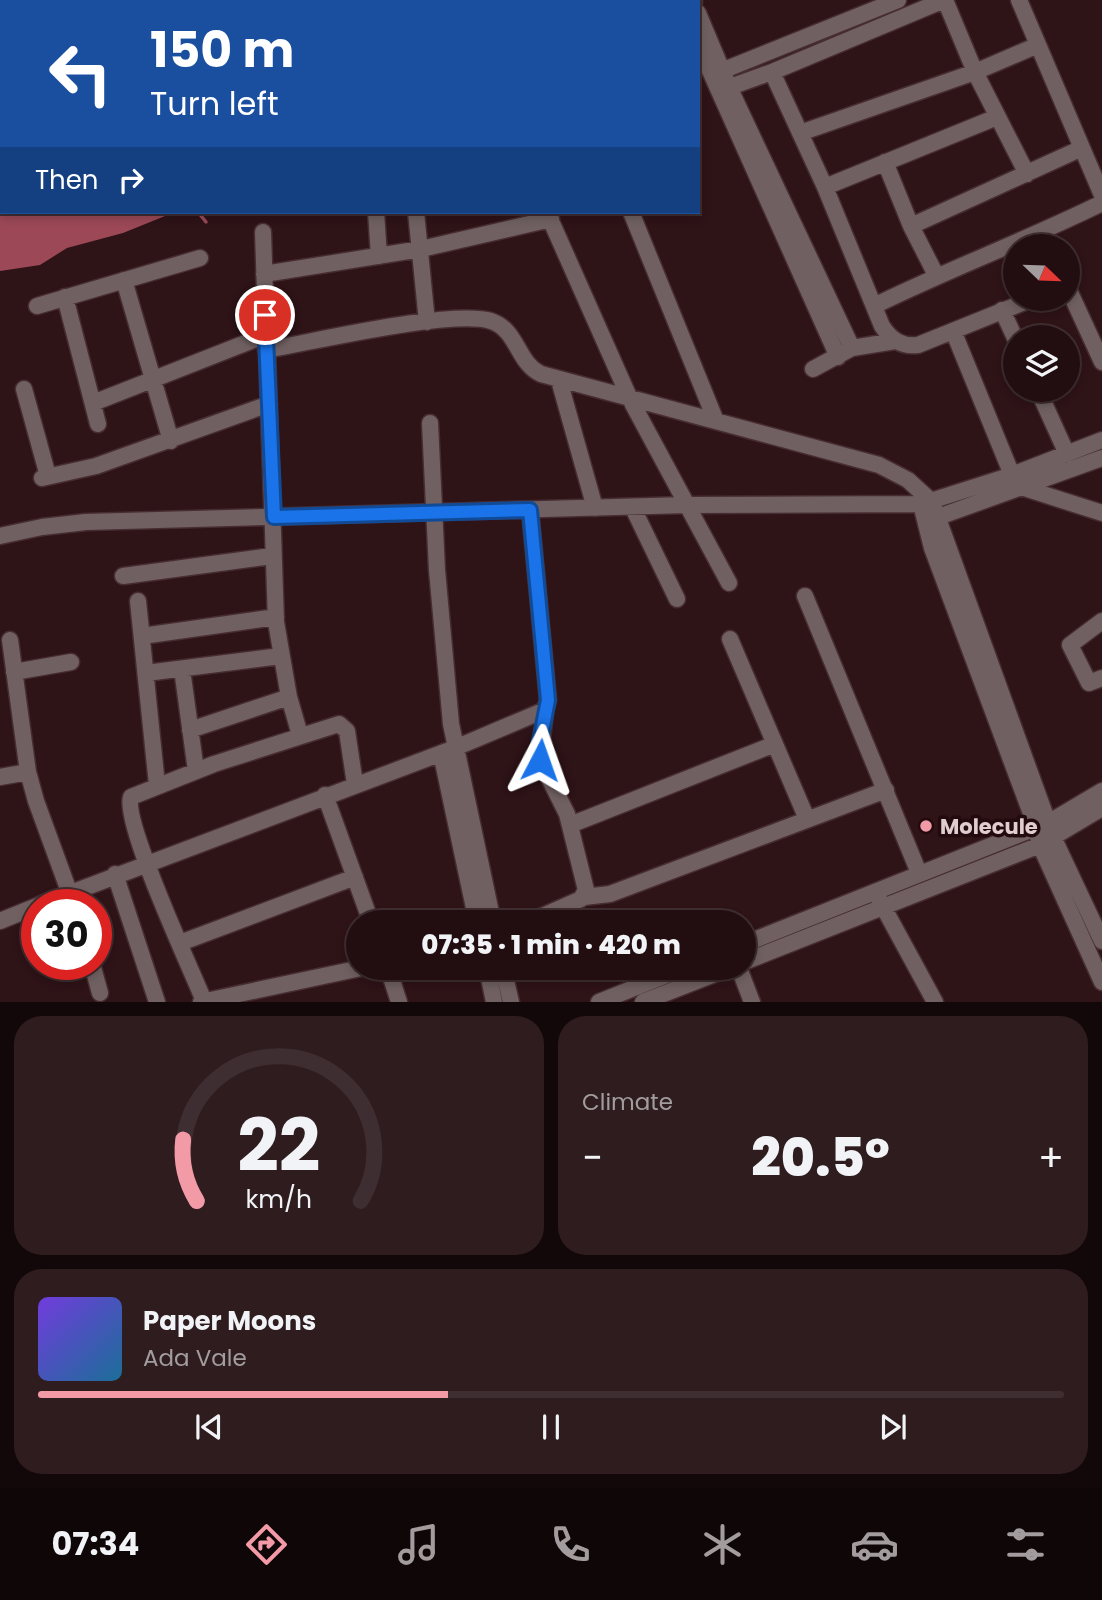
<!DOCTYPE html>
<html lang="en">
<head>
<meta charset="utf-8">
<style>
	:root { --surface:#220e11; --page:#2e1c1f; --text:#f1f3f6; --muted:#a29c9f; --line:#3f2e31; --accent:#f39aa7 }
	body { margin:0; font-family:Poppins,sans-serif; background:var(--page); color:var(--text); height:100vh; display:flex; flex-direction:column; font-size:26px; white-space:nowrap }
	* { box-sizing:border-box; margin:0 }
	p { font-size:23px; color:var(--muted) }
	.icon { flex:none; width:38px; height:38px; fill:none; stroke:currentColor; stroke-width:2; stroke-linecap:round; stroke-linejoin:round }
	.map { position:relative; height:1002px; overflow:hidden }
	.sheet { display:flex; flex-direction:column; gap:14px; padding:14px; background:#130809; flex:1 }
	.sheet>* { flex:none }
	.banner { position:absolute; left:0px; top:0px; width:700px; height:214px; box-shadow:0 4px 10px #0003,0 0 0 2px var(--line); background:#1a4fa0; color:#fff; overflow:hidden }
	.needle { width:46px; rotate:113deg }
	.tools { position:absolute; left:1003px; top:234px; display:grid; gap:14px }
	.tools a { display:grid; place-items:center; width:77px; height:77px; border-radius:50%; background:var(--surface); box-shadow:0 4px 10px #0003,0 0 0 2px var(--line); font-size:35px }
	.speed { position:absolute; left:21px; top:889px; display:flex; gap:14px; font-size:35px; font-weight:700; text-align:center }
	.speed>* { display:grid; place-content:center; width:91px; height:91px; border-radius:50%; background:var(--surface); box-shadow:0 4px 10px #0003,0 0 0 2px var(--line); line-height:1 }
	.speed .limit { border:10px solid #d22; background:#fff; color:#111 }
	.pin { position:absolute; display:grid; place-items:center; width:60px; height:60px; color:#fff; margin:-30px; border:4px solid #fff; border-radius:50%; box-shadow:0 2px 7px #0007 }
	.me { position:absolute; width:77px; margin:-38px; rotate:4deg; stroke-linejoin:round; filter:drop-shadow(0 0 5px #0008) }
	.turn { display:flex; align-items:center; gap:24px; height:147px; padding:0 35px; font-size:32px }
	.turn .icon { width:91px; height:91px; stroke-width:2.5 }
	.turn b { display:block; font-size:49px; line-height:60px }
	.then { display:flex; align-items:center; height:66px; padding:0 35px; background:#0003; gap:14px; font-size:26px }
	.big { font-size:52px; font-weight:800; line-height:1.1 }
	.sheet .card { flex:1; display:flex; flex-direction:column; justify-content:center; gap:10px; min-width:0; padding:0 24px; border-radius:28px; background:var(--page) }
	.sheet .dial { align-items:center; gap:0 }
	.dial svg { height:182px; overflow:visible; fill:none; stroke:var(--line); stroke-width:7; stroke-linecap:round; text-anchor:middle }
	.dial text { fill:var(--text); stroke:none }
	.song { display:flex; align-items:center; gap:21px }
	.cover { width:84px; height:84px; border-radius:10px; background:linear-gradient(135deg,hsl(260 70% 55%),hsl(200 70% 35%)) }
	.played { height:7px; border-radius:4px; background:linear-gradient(90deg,var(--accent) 40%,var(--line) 40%) }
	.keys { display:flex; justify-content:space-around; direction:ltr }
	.heat { display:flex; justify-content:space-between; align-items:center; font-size:38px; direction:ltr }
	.sheet .tiles { flex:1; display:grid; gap:14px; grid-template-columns:1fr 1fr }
	.card:last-child { grid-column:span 2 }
	.trip { position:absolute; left:346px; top:910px; width:410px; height:70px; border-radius:35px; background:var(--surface); box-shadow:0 4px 10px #0003,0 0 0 2px var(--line); font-weight:800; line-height:70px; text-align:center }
	.menu { display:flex; height:112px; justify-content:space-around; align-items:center; background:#0e0607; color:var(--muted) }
	.menu .icon { width:49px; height:49px }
	.menu .active { color:var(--accent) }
	.menu b { font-size:32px; color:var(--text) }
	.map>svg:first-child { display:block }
	.green { fill:#623038 }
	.water { fill:#9c4857 }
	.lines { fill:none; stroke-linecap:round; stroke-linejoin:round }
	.stream { stroke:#9c4857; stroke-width:3.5 }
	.minor-casing { stroke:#472d31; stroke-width:19 }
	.minor { stroke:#706062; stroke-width:16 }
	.route-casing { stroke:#114b97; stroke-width:18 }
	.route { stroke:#1a73e8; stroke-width:12 }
	.poi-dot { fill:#f39aa7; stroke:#230a0e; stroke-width:2.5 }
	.labels { text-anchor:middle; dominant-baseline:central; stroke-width:7; stroke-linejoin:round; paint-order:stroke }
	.poi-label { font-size:21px; font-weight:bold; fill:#e0cdcf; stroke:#230a0e; text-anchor:start }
</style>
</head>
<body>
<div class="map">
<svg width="1102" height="1002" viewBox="0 0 1102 1002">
	<rect width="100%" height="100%" fill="#2e1317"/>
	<path class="green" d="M0 0H204L2 2V58Z"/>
	<path class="water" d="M0 191 2 212H175L123 233 67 248 40 265 0 271Z"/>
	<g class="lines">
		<path class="stream" d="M198 212 206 222"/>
		<g class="minor-casing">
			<path id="minor" d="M369 0V2
				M380 0 381 2
				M546 0 547 2
				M680 0 681 2
				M693 0 694 2
				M945 0 975 72 1027 174
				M1019 0 1102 195
				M238 2 244 0
				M454 2 458 0
				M698 13 730 89 852 348
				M698 44 838 357
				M0 70 2 71
				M772 72 825 187 882 326C891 340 902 347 918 345L1032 299
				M714 74 898 0
				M719 91 772 72 944 0
				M800 133 975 72 1038 45
				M885 162 911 226 936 275
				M825 187 997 117
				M376 212 379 256
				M416 212 427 322
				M547 212 630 399 729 583
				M631 212 716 421
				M911 226 1082 148
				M263 232 276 622 289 697 300 735
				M264 274 421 249 551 219
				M124 280 171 441
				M1068 288 1102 362
				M65 297 98 424
				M37 306 200 258
				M874 306C949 269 1027 240 1102 203
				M1002 310 1015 338
				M954 333 1012 475 1021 487 1102 513
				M266 350C313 342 451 309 491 321 518 330 517 363 541 374L879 465 908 480 932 502 1054 839 1102 941
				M813 369 852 348 895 341
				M559 380 595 508
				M24 389 48 476
				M1038 390 1067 454
				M93 403 266 335
				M430 423 437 570 451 724 493 922
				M42 478 96 466 269 404
				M921 504 932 548 1035 824 1040 845 1102 982
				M633 508 677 599
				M930 520 1102 458
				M0 536 42 527 86 522 686 505 921 504 1012 475 1102 440
				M123 576 272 556
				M805 596 919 873
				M138 601 157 785
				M1102 621 1070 645 1089 683 1102 678
				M142 636 276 617
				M730 639 807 819
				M10 640 28 772 36 801 74 905
				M182 669 196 771
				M14 672 71 662
				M146 673 281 656
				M190 730 289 697
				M441 753 477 922
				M0 777 28 772
				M325 795 371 922
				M570 825 775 744
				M115 874 157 1002
				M584 897 610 894 886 790
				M879 899 935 1002
				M39 905 455 748 545 710 548 700 530 510
				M0 921 37 906
				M529 922 581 899 586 890 567 814 540 760 545 710
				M180 943 355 877
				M744 944 1048 823 1102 791
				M744 962 1040 845 1102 808
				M92 964 100 993
				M388 968 399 1002
				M487 968 494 1002
				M503 968 511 1002
				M739 968 752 1002
				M204 1001C191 969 122 821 131 797L214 764 339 724 347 731 355 784
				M201 1002 361 968
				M599 1002 684 968
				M643 1002 730 968"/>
		</g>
		<use href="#minor" class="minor"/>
	</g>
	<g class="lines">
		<g class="route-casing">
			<path id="route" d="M265 315 274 517 530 510 548 700 540 741V760"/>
		</g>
		<use href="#route" class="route"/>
	</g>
	<circle class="poi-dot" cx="926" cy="826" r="7"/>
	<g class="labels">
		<g class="poi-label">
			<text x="940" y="826">Molecule</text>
		</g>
	</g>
</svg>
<div class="tools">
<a><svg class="needle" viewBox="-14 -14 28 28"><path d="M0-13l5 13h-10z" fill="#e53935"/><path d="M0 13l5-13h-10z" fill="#a29c9f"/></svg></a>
<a><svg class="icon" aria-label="layers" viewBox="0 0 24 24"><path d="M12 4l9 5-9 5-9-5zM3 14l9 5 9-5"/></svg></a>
</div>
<div class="speed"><div class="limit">30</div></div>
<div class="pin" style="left:265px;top:315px;background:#d93025"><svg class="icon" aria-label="arrive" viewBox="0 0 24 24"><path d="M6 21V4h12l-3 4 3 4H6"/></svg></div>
<svg class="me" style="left:540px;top:760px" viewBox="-20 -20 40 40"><path d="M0-17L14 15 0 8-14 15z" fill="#1a73e8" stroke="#fff" stroke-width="4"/></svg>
<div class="trip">07:35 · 1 min · 420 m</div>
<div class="banner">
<div class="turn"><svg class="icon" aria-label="left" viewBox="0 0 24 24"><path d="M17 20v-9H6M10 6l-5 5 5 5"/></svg><div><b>150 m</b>Turn left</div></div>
<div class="then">Then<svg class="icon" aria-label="right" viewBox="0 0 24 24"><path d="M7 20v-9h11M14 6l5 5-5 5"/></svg></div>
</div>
</div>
<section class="sheet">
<div class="tiles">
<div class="card dial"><svg viewBox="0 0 100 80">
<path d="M14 69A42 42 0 1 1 86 69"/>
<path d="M14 69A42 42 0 0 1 8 42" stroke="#f39aa7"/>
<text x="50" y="56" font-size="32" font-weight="700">22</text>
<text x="50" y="72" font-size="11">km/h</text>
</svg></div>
<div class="card"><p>Climate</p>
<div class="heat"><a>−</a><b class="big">20.5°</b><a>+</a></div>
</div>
<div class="card">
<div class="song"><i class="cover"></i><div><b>Paper Moons</b><p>Ada Vale</p></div></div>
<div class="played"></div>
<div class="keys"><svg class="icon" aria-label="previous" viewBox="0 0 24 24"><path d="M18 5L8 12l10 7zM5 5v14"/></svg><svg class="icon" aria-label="pause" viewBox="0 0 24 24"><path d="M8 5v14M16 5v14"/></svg><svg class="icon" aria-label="next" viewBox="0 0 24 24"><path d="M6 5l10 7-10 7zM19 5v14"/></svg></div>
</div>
</div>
</section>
<nav class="menu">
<b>07:34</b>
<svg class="icon active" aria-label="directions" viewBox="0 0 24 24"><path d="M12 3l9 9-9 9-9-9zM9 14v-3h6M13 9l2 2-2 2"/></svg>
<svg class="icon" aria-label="music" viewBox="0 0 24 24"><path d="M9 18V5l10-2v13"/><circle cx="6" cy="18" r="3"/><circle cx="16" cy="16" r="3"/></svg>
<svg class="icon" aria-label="phone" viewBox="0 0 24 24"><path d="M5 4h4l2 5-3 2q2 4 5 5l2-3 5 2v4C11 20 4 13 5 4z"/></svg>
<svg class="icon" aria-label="climate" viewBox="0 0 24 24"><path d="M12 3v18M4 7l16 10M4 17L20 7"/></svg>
<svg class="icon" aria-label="car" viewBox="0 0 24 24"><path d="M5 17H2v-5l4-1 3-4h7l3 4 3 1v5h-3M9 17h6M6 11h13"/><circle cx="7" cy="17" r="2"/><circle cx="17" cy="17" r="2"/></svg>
<svg class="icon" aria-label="filters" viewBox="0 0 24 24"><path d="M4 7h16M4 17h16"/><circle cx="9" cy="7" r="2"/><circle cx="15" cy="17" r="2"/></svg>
</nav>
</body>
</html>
